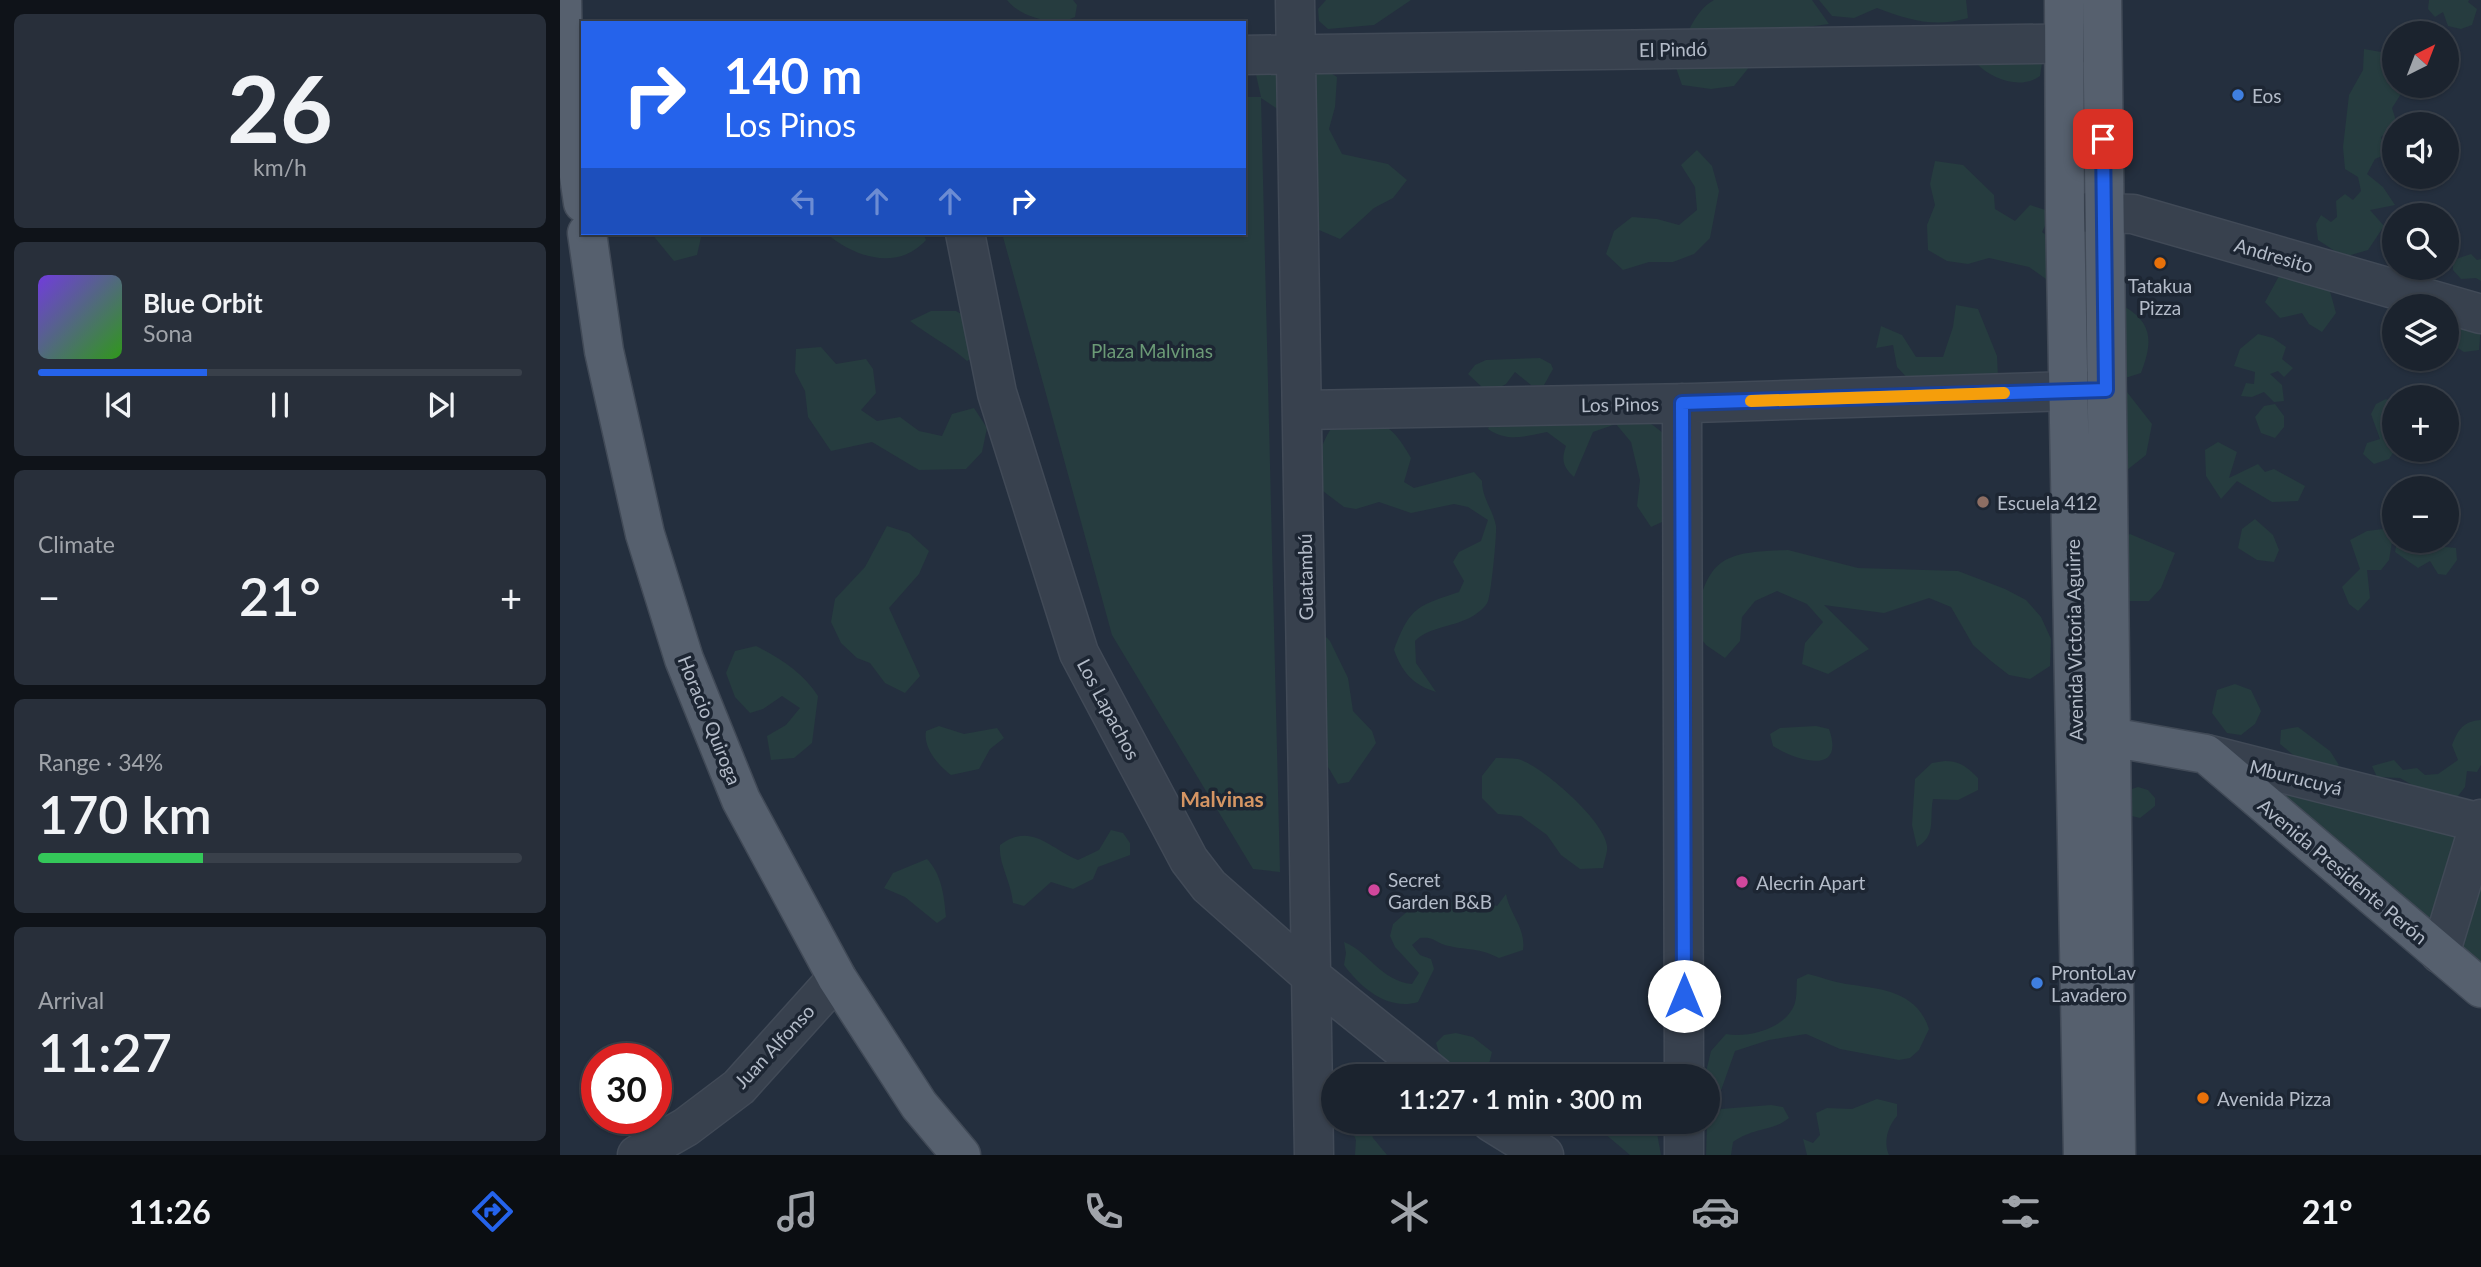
<!DOCTYPE html>
<html lang="en">
<head>
<meta charset="utf-8">
<style>
	:root { --surface:#1b232e; --page:#282f3a; --text:#f1f3f6; --muted:#a0a4aa; --line:#39404a; --accent:#2563eb }
	body { margin:0; font-family:Lato,sans-serif; background:var(--page); color:var(--text); height:100vh; display:flex; flex-direction:column; font-size:26px; white-space:nowrap }
	* { box-sizing:border-box; margin:0 }
	p { font-size:23px; color:var(--muted) }
	.icon { flex:none; width:38px; height:38px; fill:none; stroke:currentColor; stroke-width:2; stroke-linecap:round; stroke-linejoin:round }
	.map { position:relative; flex:1; overflow:hidden }
	.side { display:flex; flex-direction:column; gap:14px; padding:14px; background:#0f1319; width:560px }
	.side>* { flex:none }
	.top-card { position:absolute; left:21px; top:21px; width:665px; height:214px; border-radius:0px; box-shadow:0 2px 5px #0004,0 0 0 2px var(--line); background:#2563eb; color:#fff; overflow:hidden }
	.needle { width:46px; rotate:42deg }
	.fabs { position:absolute; left:1822px; top:21px; display:grid; gap:14px }
	.fabs a { display:grid; place-items:center; width:77px; height:77px; border-radius:50%; background:var(--surface); box-shadow:0 2px 5px #0004,0 0 0 2px var(--line); font-size:35px }
	.speed { position:absolute; left:21px; top:1043px; display:flex; gap:14px; font-size:35px; font-weight:700; text-align:center }
	.speed>* { display:grid; place-content:center; width:91px; height:91px; border-radius:50%; background:var(--surface); box-shadow:0 2px 5px #0004,0 0 0 2px var(--line); line-height:1 }
	.speed .limit { border:10px solid #d22; background:#fff; color:#111 }
	.pin { position:absolute; display:grid; place-items:center; width:60px; height:60px; color:#fff; margin:-30px; border-radius:14px; box-shadow:0 4px 10px #0006 }
	.me { position:absolute; width:77px; margin:-38px; rotate:0deg; stroke-linejoin:round; filter:drop-shadow(0 0 5px #0008) }
	.turn { display:flex; align-items:center; gap:24px; height:147px; padding:0 28px; font-size:32px }
	.turn .icon { width:91px; height:91px; stroke-width:2.5 }
	.turn b { display:block; font-size:49px; line-height:60px }
	.lanes { display:flex; align-items:center; height:66px; padding:0 28px; background:#0003; justify-content:center; gap:35px; direction:ltr }
	.lanes .off { opacity:.35 }
	.big { font-size:52px; font-weight:600; line-height:1.1 }
	.side .card { flex:1; display:flex; flex-direction:column; justify-content:center; gap:10px; min-width:0; padding:0 24px; border-radius:10px; background:var(--page) }
	.side .dial { align-items:center; gap:0 }
	.dial b { font-size:91px; line-height:1 }
	.song { display:flex; align-items:center; gap:21px }
	.cover { width:84px; height:84px; border-radius:10px; background:linear-gradient(135deg,hsl(260 70% 55%),hsl(110 70% 35%)) }
	.played { height:7px; border-radius:4px; background:linear-gradient(90deg,var(--accent) 35%,var(--line) 35%) }
	.keys { display:flex; justify-content:space-around; direction:ltr }
	.heat { display:flex; justify-content:space-between; align-items:center; font-size:38px; direction:ltr }
	.charge { height:10px; border-radius:5px; background:linear-gradient(90deg,#34c759 34%,var(--line) 0) }
	.trip { position:absolute; left:761px; top:1064px; width:399px; height:70px; border-radius:35px; background:var(--surface); box-shadow:0 2px 5px #0004,0 0 0 2px var(--line); font-weight:600; line-height:70px; text-align:center }
	.tabs { display:flex; height:112px; justify-content:space-around; align-items:center; background:#0b0e12; color:var(--muted) }
	.tabs .icon { width:49px; height:49px }
	.tabs .on { color:var(--accent) }
	.tabs b { font-size:32px; color:var(--text) }
	main { display:flex; flex:1; min-height:0 }
	.map>svg:first-child { display:block }
	.green { fill:#263c3f }
	.lines { fill:none; stroke-linecap:round; stroke-linejoin:round }
	.minor-casing { stroke:#414a57; stroke-width:41 }
	.major-casing { stroke:#414a57; stroke-width:41 }
	.minor { stroke:#38414e; stroke-width:38 }
	.major { stroke:#56606e; stroke-width:38 }
	.route-casing { stroke:#184099; stroke-width:18 }
	.route { stroke:#2563eb; stroke-width:12 }
	.slow { stroke:#f59e0b; stroke-width:12 }
	.shop-dot { fill:#3f7fe0; stroke:#1d2633; stroke-width:2.5 }
	.food-dot { fill:#e8710a; stroke:#1d2633; stroke-width:2.5 }
	.education-dot { fill:#8d6e63; stroke:#1d2633; stroke-width:2.5 }
	.hotel-dot { fill:#d1479c; stroke:#1d2633; stroke-width:2.5 }
	.labels { text-anchor:middle; dominant-baseline:central; stroke-width:7; stroke-linejoin:round; paint-order:stroke }
	.street-label { font-size:19px; fill:#b4bcc9; stroke:#1d2633 }
	.poi-label { font-size:19px; fill:#b4bcc9; stroke:#1d2633; text-anchor:start }
	.park-label { font-size:19px; fill:#6b9a76; stroke:#1d2633 }
	.neighbourhood-label { font-size:21px; font-weight:bold; fill:#d59563; stroke:#1d2633 }
</style>
</head>
<body>
<main>
<section class="side">
<div class="card dial"><b>26</b><p>km/h</p></div>
<div class="card">
<div class="song"><i class="cover"></i><div><b>Blue Orbit</b><p>Sona</p></div></div>
<div class="played"></div>
<div class="keys"><svg class="icon" aria-label="previous" viewBox="0 0 24 24"><path d="M18 5L8 12l10 7zM5 5v14"/></svg><svg class="icon" aria-label="pause" viewBox="0 0 24 24"><path d="M8 5v14M16 5v14"/></svg><svg class="icon" aria-label="next" viewBox="0 0 24 24"><path d="M6 5l10 7-10 7zM19 5v14"/></svg></div>
</div>
<div class="card"><p>Climate</p>
<div class="heat"><a>−</a><b class="big">21°</b><a>+</a></div>
</div>
<div class="card"><p>Range · 34%</p><b class="big">170 km</b><div class="charge"></div></div>
<div class="card"><p>Arrival</p><b class="big">11:27</b></div>
</section>
<div class="map">
<svg width="1921" height="1155" viewBox="0 0 1921 1155">
	<rect width="100%" height="100%" fill="#242f3e"/>
	<path class="green" d="M447 0H513L517 5 515 17C495 26 461 18 447 0Z
		M766 0H851L814 25 768 29 759 21 758 9Z
		M1154 0H1252L1269 24 1218 31 1174 86 1151 89 1122 85 1115 65C1124 43 1132 12 1154 0Z
		M1259 0H1406L1408 18C1374 28 1349 20 1317 8L1294 18 1272 16Z
		M1869 0H1909L1908 2 1917 9 1912 25 1901 29 1888 26 1883 12 1875 17 1868 9Z
		M1804 49 1821 52 1834 62V86H1846L1832 108 1837 124 1821 137 1827 154 1815 159 1807 174 1823 187 1835 205 1810 210 1824 226 1808 250 1784 257 1758 240 1756 224 1761 215 1771 222 1777 217 1776 201 1785 194 1793 200 1801 191 1798 177 1785 169 1783 147 1789 95 1803 70Z
		M1482 63 1480 76C1460 90 1432 79 1417 64Z
		M757 65 777 77 775 107 769 129 782 154 828 164 847 180 833 198 814 208 780 239 759 230 737 190 722 112 701 98 720 872 693 869 552 635 442 233H684V97H701L695 70Z
		M1137 150 1152 166 1159 191 1150 238 1134 254 1113 262H1089L1063 270 1046 254 1054 231 1072 217 1097 219 1119 225 1137 210 1135 187 1121 165Z
		M1375 161 1403 165 1434 195 1435 209 1455 221 1470 205 1492 212 1482 232 1502 247 1509 285 1486 279 1469 267 1429 258 1408 264 1387 261 1368 250 1367 225 1375 205 1370 184Z
		M91 233H142L137 255 114 261Z
		M363 233 366 240C338 271 296 258 267 234Z
		M1911 254 1917 260 1921 259V281L1916 278 1901 279 1893 270V260Z
		M1731 265 1766 277 1776 313 1762 332 1749 324 1742 313 1720 318 1705 302 1719 276Z
		M1396 305 1418 309 1437 356 1438 378 1353 384 1337 367 1333 345 1316 348 1321 326 1342 335 1356 357H1383L1393 327Z
		M1565 307C1594 324 1592 344 1581 373L1562 379 1548 315Z
		M371 311H396L423 326 426 350 407 361C389 345 369 336 350 321Z
		M1903 322 1921 325 1919 350 1904 352 1895 346 1896 333Z
		M1698 334 1713 338 1726 347 1722 359 1733 368 1724 377 1718 371 1710 374 1722 385 1724 401 1714 402 1704 392 1692 397 1681 396 1686 383 1694 384 1695 372 1674 366 1680 349Z
		M261 347 276 364 306 359 313 369 316 393 301 410 317 421 340 417 359 431 382 436 392 414 414 408 427 428 422 452 406 469 359 470 312 442 271 451 248 417 245 391 235 372 236 349Z
		M980 358 991 364 993 369 984 385H971L955 372 946 384 935 390 922 387 908 374 915 365 926 360Z
		M1567 392 1592 424 1586 455 1567 470 1545 415Z
		M1826 399 1834 402V430L1824 438 1835 450 1829 459 1814 464 1803 454 1807 443 1820 439 1811 414 1816 404Z
		M1715 404 1724 416V427L1715 438 1701 433 1695 417 1704 406Z
		M933 416 1085 419 1112 440 1108 511 1102 522 1091 527 1077 506 1080 480 1071 442 1056 424 1033 432 1014 477C1003 467 1001 460 1006 446L987 432C965 436 949 443 928 429Z
		M777 421C819 422 828 417 851 458L844 482 854 488 914 472 922 481C922 498 933 510 936 526 937 533 931 595 928 601 926 607 919 612 913 616 895 627 870 626 855 641L856 663 876 692C853 685 842 672 834 650 850 607 857 606 899 592L904 581 893 562 899 552 921 541 928 520 908 507 894 504 851 513 819 502 796 509 784 507 755 485C758 461 760 440 777 421Z
		M1658 442 1677 452 1669 478 1698 464 1705 472 1714 469 1745 486 1738 501 1712 502 1677 481 1661 499 1646 476 1645 450Z
		M1695 519 1713 535 1719 550 1714 562 1697 560 1678 548 1682 529Z
		M1887 519 1889 521 1887 541 1874 546 1896 548 1897 560 1886 575 1878 574 1870 561 1858 568 1835 552 1837 541H1886Z
		M327 526 349 533 369 551 359 574 329 608 360 676 345 693 325 683 310 663 297 658 281 643 271 622 275 599 305 567Z
		M1823 529 1832 542 1829 560 1821 570H1807L1810 598 1798 611 1789 604 1782 587 1800 569 1790 540 1807 531Z
		M1570 534 1615 553 1601 588 1589 601H1568L1544 548Z
		M1228 550 1298 568 1398 571 1445 589 1466 600 1481 617 1491 639 1490 666 1470 679 1449 675 1431 661 1413 645 1391 607 1369 598 1324 613 1264 605 1309 649 1268 674 1242 664 1245 643 1263 622 1247 604 1217 591 1195 601 1182 617 1180 641 1165 658 1146 645 1133 628C1148 559 1158 552 1228 550Z
		M762 633 770 641 788 678 793 711 812 731 816 743 789 782 778 784 767 765Z
		M196 646C220 658 243 673 258 696L252 743 234 758 211 760 207 736 226 725 240 708 222 696 203 709 190 713 175 697 166 673 175 651Z
		M1675 684 1691 690 1701 711 1695 724 1681 735 1667 733 1652 713 1657 690Z
		M1921 720V765L1917 772 1907 771 1905 787 1898 796 1877 799 1840 778 1817 777 1812 766 1834 760 1843 770 1857 768 1865 775 1878 774 1898 760 1892 745C1898 730 1903 721 1921 720Z
		M379 726 404 734 437 728 444 738 430 749 419 769 391 775C378 765 363 748 366 731Z
		M1256 726 1269 729C1286 777 1235 760 1213 746L1210 734 1220 728Z
		M1738 727 1770 751 1779 765 1765 774 1742 762 1720 744 1721 730Z
		M1646 754 1921 823V988Z
		M936 758C943 758 951 758 958 759 981 765 1045 821 1047 846 1048 852 1044 861 1043 868L1020 869 1001 855 987 835 961 816 938 814 922 798V776Z
		M1385 761C1400 761 1407 767 1418 778V790L1398 800 1373 799C1369 818 1377 836 1357 847L1352 825 1355 779 1372 763Z
		M1578 787 1588 790 1595 798V806L1580 818 1551 811V796Z
		M551 830 563 833 570 843V855L538 867 533 879 513 889 491 882 464 906 453 903C451 881 438 863 440 845 471 822 488 847 518 860L539 850Z
		M367 859C382 875 384 896 386 917L377 923 345 897 324 888 333 873Z
		M946 894C950 915 966 928 963 950L939 958C916 946 902 951 882 944 873 940 872 937 860 938L852 945 860 955 871 959 874 969 858 1002C828 1011 801 988 784 965L786 953 784 942C809 952 821 981 852 984L859 973 835 947 830 936 833 924 858 902 870 903 875 908 907 896 937 906Z
		M1248 974C1261 977 1273 982 1286 984 1320 989 1356 990 1369 1029L1359 1050 1350 1058 1339 1060 1280 1049 1246 1034 1209 1040 1175 1051 1159 1096 1148 1090V1076H1145L1151 1051 1166 1034C1186 1038 1219 1030 1231 1011 1238 1002 1236 990 1237 979Z
		M896 1033 913 1037 932 1052 929 1064 919 1071 883 1065 876 1043 884 1035Z
		M1317 1099 1337 1104V1116C1328 1126 1323 1142 1329 1155H1247L1243 1139 1253 1143 1260 1135 1256 1113 1267 1108 1292 1109Z
		M1211 1105 1223 1107 1229 1118C1212 1132 1194 1127 1173 1142L1171 1155H1146L1147 1126 1161 1109Z
		M788 1122H809L813 1138 827 1155H795L796 1140Z
		M1031 1122H1095L1101 1155H1070Z"/>
	<g class="lines">
		<g class="minor-casing">
			<path id="minor" d="M735 0 754 1155
				M684 55 1536 43
				M1510 212 1573 214 1921 314
				M405 233 437 393 519 653 629 860 649 886 752 977 875 1076
				M1122 403 1124 1076
				M742 410 1133 403 1542 390
				M1646 754 1921 823
				M1880 954 1921 819
				M931 1122 984 1155
				M1124 1122V1155
				M77 1155 126 1127 179 1087 277 978"/>
		</g>
		<g class="major-casing">
			<path id="major" d="M2 0 3 67 23 203
				M1504 0 1505 212 1523 1155
				M1542 0 1556 1155
				M27 233 44 351 85 534 124 659 181 800 277 978 359 1105 401 1155
				M1550 737 1646 754 1921 988"/>
		</g>
		<use href="#minor" class="minor"/>
		<use href="#major" class="major"/>
	</g>
	<g class="lines">
		<g class="route-casing">
			<path id="route" d="M1124 996 1122 403 1546 390 1543 139"/>
		</g>
		<use href="#route" class="route"/>
		<path class="slow" d="M1191 401 1444 393"/>
	</g>
	<g class="shop-dot">
		<circle cx="1678" cy="95" r="7"/>
		<circle cx="1477" cy="983" r="7"/>
	</g>
	<g class="food-dot">
		<circle cx="1600" cy="263" r="7"/>
		<circle cx="1643" cy="1098" r="7"/>
	</g>
	<circle class="education-dot" cx="1423" cy="502" r="7"/>
	<g class="hotel-dot">
		<circle cx="1182" cy="882" r="7"/>
		<circle cx="814" cy="890" r="7"/>
	</g>
	<g class="labels">
		<g class="street-label">
			<text transform="translate(1113 49) rotate(-1)">El Pindó</text>
			<text transform="translate(1714 255) rotate(16)">Andresito</text>
			<text transform="translate(1060 404) rotate(-1)">Los Pinos</text>
			<text transform="translate(745 577) rotate(-91)">Guatambú</text>
			<text transform="translate(1514 640) rotate(-91)">Avenida Victoria Aguirre</text>
			<text transform="translate(549 709) rotate(62)">Los Lapachos</text>
			<text transform="translate(150 720) rotate(68)">Horacio Quiroga</text>
			<text transform="translate(1736 777) rotate(14)">Mburucuyá</text>
			<text transform="translate(1783 871) rotate(40)">Avenida Presidente Perón</text>
			<text transform="translate(214 1046) rotate(-47)">Juan Alfonso</text>
		</g>
		<g class="poi-label">
			<text x="1692" y="95">Eos</text>
			<text x="1600" y="285" text-anchor="middle">Tatakua<tspan x="1600" dy="22">Pizza</tspan></text>
			<text x="1437" y="502">Escuela 412</text>
			<text x="828" y="879">Secret<tspan x="828" dy="22">Garden B&amp;B</tspan></text>
			<text x="1196" y="882">Alecrin Apart</text>
			<text x="1491" y="972">ProntoLav<tspan x="1491" dy="22">Lavadero</tspan></text>
			<text x="1657" y="1098">Avenida Pizza</text>
		</g>
		<g class="park-label">
			<text x="592" y="350">Plaza Malvinas</text>
		</g>
		<g class="neighbourhood-label">
			<text x="662" y="798">Malvinas</text>
		</g>
	</g>
</svg>
<div class="fabs">
<a><svg class="needle" viewBox="-14 -14 28 28"><path d="M0-13l5 13h-10z" fill="#e53935"/><path d="M0 13l5-13h-10z" fill="#a0a4aa"/></svg></a>
<a><svg class="icon" aria-label="sound" viewBox="0 0 24 24"><path d="M4 9h4l5-4v14l-5-4H4zM17 9q2 3 0 6"/></svg></a>
<a><svg class="icon" aria-label="search" viewBox="0 0 24 24"><circle cx="10" cy="10" r="6"/><path d="M15 15l6 6"/></svg></a>
<a><svg class="icon" aria-label="layers" viewBox="0 0 24 24"><path d="M12 4l9 5-9 5-9-5zM3 14l9 5 9-5"/></svg></a>
<a>+</a>
<a>−</a>
</div>
<div class="speed"><div class="limit">30</div></div>
<div class="pin" style="left:1543px;top:139px;background:#d93025"><svg class="icon" aria-label="arrive" viewBox="0 0 24 24"><path d="M6 21V4h12l-3 4 3 4H6"/></svg></div>
<svg class="me" style="left:1124px;top:996px" viewBox="-20 -20 40 40"><circle r="19" fill="#fff"/><path d="M0-13L10 11 0 6-10 11z" fill="#2563eb"/></svg>
<div class="trip">11:27 · 1 min · 300 m</div>
<div class="top-card">
<div class="turn"><svg class="icon" aria-label="right" viewBox="0 0 24 24"><path d="M7 20v-9h11M14 6l5 5-5 5"/></svg><div><b>140 m</b>Los Pinos</div></div>
<div class="lanes"><svg class="icon off" aria-label="left" viewBox="0 0 24 24"><path d="M17 20v-9H6M10 6l-5 5 5 5"/></svg><svg class="icon off" aria-label="ahead" viewBox="0 0 24 24"><path d="M12 20V5M6 11l6-6 6 6"/></svg><svg class="icon off" aria-label="ahead" viewBox="0 0 24 24"><path d="M12 20V5M6 11l6-6 6 6"/></svg><svg class="icon" aria-label="right" viewBox="0 0 24 24"><path d="M7 20v-9h11M14 6l5 5-5 5"/></svg></div>
</div>
</div>
</main>
<nav class="tabs">
<b>11:26</b>
<svg class="icon on" aria-label="directions" viewBox="0 0 24 24"><path d="M12 3l9 9-9 9-9-9zM9 14v-3h6M13 9l2 2-2 2"/></svg>
<svg class="icon" aria-label="music" viewBox="0 0 24 24"><path d="M9 18V5l10-2v13"/><circle cx="6" cy="18" r="3"/><circle cx="16" cy="16" r="3"/></svg>
<svg class="icon" aria-label="phone" viewBox="0 0 24 24"><path d="M5 4h4l2 5-3 2q2 4 5 5l2-3 5 2v4C11 20 4 13 5 4z"/></svg>
<svg class="icon" aria-label="climate" viewBox="0 0 24 24"><path d="M12 3v18M4 7l16 10M4 17L20 7"/></svg>
<svg class="icon" aria-label="car" viewBox="0 0 24 24"><path d="M5 17H2v-5l4-1 3-4h7l3 4 3 1v5h-3M9 17h6M6 11h13"/><circle cx="7" cy="17" r="2"/><circle cx="17" cy="17" r="2"/></svg>
<svg class="icon" aria-label="filters" viewBox="0 0 24 24"><path d="M4 7h16M4 17h16"/><circle cx="9" cy="7" r="2"/><circle cx="15" cy="17" r="2"/></svg>
<b>21°</b>
</nav>
</body>
</html>
